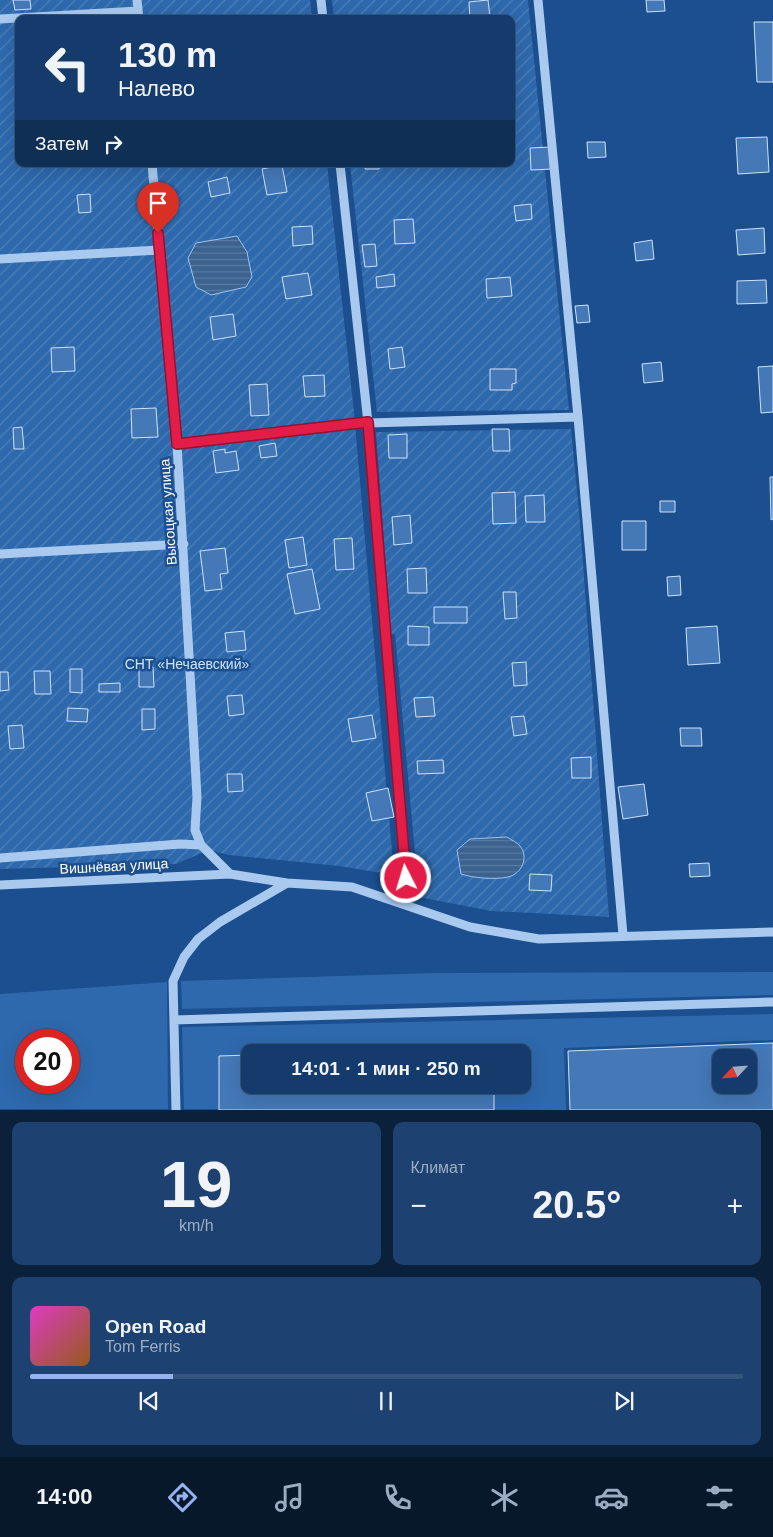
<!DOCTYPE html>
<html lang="ru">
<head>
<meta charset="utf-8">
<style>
	:root { --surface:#143b6b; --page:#1d4271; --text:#f1f3f6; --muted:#9dadc1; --line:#33557e; --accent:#95b2f1 }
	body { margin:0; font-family:Helvetica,sans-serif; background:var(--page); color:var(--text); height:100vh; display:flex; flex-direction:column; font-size:19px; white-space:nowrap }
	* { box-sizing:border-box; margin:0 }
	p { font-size:16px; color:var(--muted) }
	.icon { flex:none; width:28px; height:28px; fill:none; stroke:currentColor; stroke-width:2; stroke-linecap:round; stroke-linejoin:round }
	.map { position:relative; height:1110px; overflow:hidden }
	.sheet { display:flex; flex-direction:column; gap:12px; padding:12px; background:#0b203b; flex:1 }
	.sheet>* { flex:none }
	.hud { position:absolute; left:15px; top:15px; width:500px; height:152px; border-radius:10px; box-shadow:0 5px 20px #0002,0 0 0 1px var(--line); background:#143b6b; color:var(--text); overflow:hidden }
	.needle { width:32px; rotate:244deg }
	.buttons { position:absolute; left:712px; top:1049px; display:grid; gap:10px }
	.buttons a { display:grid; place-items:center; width:45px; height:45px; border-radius:10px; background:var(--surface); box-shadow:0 5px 20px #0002,0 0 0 1px var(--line); font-size:25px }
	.speed { position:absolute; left:15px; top:1029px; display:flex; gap:10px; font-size:25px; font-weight:700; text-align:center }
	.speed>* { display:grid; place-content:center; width:65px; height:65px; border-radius:50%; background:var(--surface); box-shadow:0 5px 20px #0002,0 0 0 1px var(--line); line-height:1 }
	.speed .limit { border:8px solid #d22; background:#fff; color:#111 }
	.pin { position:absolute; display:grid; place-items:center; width:42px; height:42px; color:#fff; margin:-51px -21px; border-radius:50% 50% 50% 0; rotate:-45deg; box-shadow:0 0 5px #0007 }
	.pin .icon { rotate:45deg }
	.me { position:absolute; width:55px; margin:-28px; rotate:355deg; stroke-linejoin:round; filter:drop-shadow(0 0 4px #0008) }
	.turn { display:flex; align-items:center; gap:18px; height:105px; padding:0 20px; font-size:22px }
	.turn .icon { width:65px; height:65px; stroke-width:2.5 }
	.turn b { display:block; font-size:35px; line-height:42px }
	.then { display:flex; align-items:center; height:48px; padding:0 20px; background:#0003; gap:10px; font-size:19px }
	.big { font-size:38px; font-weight:700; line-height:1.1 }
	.sheet .tile { flex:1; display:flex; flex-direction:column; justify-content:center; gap:8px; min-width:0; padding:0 18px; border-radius:10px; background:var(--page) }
	.sheet .dial { align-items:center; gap:0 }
	.dial b { font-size:65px; line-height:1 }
	.song { display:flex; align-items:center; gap:15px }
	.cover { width:60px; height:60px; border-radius:8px; background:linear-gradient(135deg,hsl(310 70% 55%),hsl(30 70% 35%)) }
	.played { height:5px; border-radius:2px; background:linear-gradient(90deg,var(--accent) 20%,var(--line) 20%) }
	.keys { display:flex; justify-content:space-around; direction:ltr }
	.heat { display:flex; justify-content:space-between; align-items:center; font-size:28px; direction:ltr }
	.sheet .tiles { flex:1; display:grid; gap:12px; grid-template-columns:1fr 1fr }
	.tile:last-child { grid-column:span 2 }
	.trip { position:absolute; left:241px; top:1044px; width:290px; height:50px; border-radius:10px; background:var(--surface); box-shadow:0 5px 20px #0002,0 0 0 1px var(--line); font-weight:700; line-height:50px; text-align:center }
	.menu { display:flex; height:80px; justify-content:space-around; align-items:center; background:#08182b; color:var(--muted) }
	.menu .icon { width:35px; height:35px }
	.menu .selected { color:var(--accent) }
	.menu b { font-size:22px; color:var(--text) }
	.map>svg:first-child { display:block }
	.grass { fill:#2e69ad; fill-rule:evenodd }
	.garden { fill:url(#garden-furrows) }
	.water { fill:url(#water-rules); stroke:#9cc4f0 }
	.building { fill:#4478b7; stroke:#cfe3fa; fill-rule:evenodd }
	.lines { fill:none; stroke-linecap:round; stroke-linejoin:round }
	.minor { stroke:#a9c9ee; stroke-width:9 }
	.route-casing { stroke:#92132f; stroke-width:12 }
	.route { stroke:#e11d48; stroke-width:9 }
	.labels { text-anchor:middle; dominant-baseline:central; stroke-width:5; stroke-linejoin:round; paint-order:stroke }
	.street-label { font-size:14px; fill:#fff; stroke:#1b4f8f }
	.park-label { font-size:14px; fill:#cfe3fa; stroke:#1b4f8f }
</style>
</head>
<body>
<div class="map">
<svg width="773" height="1110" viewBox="0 0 773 1110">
	<defs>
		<pattern id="garden-furrows" width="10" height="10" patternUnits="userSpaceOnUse" patternTransform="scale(1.25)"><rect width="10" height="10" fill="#2e69ad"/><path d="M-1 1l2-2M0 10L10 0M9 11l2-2" fill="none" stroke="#4d80b9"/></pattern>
		<pattern id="water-rules" width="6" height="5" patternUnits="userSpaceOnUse" patternTransform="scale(1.25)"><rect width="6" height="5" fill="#3c6290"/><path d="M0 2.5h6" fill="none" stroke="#597aa1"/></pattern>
	</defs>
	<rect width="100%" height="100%" fill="#1b4f8f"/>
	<path class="grass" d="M773 972V995L182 1009 181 981 434 973Z
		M167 982 168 1109H0V994ZM26 1040H69V1082H26Z
		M773 1014V1040L564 1048 566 1110 184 1109 182 1027ZM250 1052H522V1085H250Z"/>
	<path class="garden" d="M0 0H310L312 19H19V164H327L354 412 394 875 339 866 229 855 209 850 176 864 0 869Z
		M332 0H528L569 410 377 412 350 164H511V19H334Z
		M571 429 580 522 609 917 491 911 419 897 395 634H391L376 432Z"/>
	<path class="water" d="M237 236 247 252 252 277 246 287 211 295 196 287 188 258 196 243Z
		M507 837C511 840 517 842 520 846 529 857 522 874 508 877 495 880 473 878 461 874L457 850 470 839Z"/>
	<path class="building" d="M13 0H30L31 9 15 10Z
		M488 0 490 17 470 19 469 2Z
		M646 0H664L665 11 647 12Z
		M754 22H773V82H757Z
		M767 137 769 172 738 174 736 138Z
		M587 142H605L606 157 588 158Z
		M551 147 552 169 531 170 530 148Z
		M365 164H380L379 169H365Z
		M282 165 287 192 267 195 262 169Z
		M227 177 230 193 211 197 208 182Z
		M90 194 91 212 79 213 77 195Z
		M531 204 532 219 516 221 514 206Z
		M413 219 415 243 395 244 394 220Z
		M312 226 313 244 293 246 292 227Z
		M764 228 765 253 738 255 736 230Z
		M652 240 654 259 636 261 634 243Z
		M375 244 377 266 365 267 362 245Z
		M308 273 312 295 286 299 282 277Z
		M394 274 395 286 377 288 376 277Z
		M510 277 512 296 487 298 486 279Z
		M766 280 767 303 737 304V281Z
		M588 305 590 322 577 323 575 306Z
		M233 314 236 336 213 340 210 317Z
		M74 347 75 371 52 372 51 348Z
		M402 347 405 367 390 369 388 349Z
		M661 362 663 381 644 383 642 364Z
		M773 366V412L761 413 758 367Z
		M490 369H516V383L512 384V390H490Z
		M324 375 325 396 305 397 303 376Z
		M267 384 269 415 251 416 249 385Z
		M156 408 158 437 132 438 131 409Z
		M22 427 24 449H14L13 428Z
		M492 429H509L510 451H493Z
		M407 434V458H389L388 435Z
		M275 443 277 456 261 458 259 446Z
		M225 449V453L236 451 239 470 216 473 213 451Z
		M770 477H773V519L771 520Z
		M515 492 516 523 493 524 492 493Z
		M544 495 545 522H526L525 496Z
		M660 501H675V512H660Z
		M410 515 412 543 394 545 392 517Z
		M622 521H646V550H622Z
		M303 537 307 565 289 568 285 540Z
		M352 538 354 569 336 570 334 539Z
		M225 548 228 573 220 574 222 589 205 591 200 551Z
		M426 568 427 593H408L407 569Z
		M312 569 320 609 295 614 287 574Z
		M680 576 681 595 668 596 667 577Z
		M503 592H516L517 618 505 619Z
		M434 607H467V623H434Z
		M408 626 429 627V645H408Z
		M717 626 720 663 688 665 686 628Z
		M244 631 246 650 227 652 225 633Z
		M526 662 527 685 514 686 512 663Z
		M139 667H153L154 687H139Z
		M70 669H82V693L70 692Z
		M34 671H50L51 694H35Z
		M0 672H8L9 690 0 691Z
		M120 683V692H99V684Z
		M242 695 244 714 229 716 227 696Z
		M433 697 435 716 416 717 414 698Z
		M68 708 88 709 87 722 67 721Z
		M142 709H155V729L142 730Z
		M372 715 376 738 352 742 348 719Z
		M524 716 527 734 514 736 511 717Z
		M22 725 24 748 10 749 8 726Z
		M680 728H701L702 746H681Z
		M591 757V778H572L571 758Z
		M443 760 444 773 418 774 417 761Z
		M227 774H242L243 791 228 792Z
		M644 784 648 815 623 819 618 787Z
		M388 788 394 817 372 821 366 793Z
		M709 863 710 876 690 877 689 864Z
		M530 874 552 875 551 891 529 890Z
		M773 1043V1110H570L568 1051ZM721 1058H749V1085H721Z
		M250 1055V1085H494V1110H219V1056Z"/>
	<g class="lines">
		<path class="minor" d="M137 0 139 19
			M321 0 323 19
			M538 0 578 417 623 935
			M0 19 138 11
			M152 164 177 444 197 797 195 830 201 845 230 874 287 883 352 887 470 927 539 939 773 932
			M340 164 368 423 406 878
			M0 259 159 250
			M177 444 368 423 578 417
			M0 554 184 544
			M0 858 180 844 201 845
			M0 885 230 874
			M174 1020 773 1002
			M176 1110 173 981 184 957 198 939 220 922 287 883"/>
	</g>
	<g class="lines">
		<g class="route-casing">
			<path id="route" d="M158 233 177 444 368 422 406 878"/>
		</g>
		<use href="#route" class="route"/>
	</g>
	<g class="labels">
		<g class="street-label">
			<text transform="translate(168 512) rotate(-94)">Высоцкая улица</text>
			<text transform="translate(114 866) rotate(-3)">Вишнёвая улица</text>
		</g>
		<g class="park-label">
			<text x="187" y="664">СНТ «Нечаевский»</text>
		</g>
	</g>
</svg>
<div class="buttons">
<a><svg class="needle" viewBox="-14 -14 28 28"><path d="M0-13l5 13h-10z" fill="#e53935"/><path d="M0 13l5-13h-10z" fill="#9dadc1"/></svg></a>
</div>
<div class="speed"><div class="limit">20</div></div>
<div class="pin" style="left:158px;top:233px;background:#d93025"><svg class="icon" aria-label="arrive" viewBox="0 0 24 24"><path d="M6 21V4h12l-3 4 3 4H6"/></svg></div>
<svg class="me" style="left:406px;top:878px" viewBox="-20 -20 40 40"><circle r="17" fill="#e11d48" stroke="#fff" stroke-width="3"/><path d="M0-11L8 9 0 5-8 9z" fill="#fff"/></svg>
<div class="trip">14:01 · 1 мин · 250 m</div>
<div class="hud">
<div class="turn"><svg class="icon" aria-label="left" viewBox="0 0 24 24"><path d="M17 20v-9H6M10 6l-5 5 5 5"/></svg><div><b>130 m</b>Налево</div></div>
<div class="then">Затем<svg class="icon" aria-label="right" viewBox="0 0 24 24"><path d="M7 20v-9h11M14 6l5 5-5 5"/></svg></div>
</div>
</div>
<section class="sheet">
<div class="tiles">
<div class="tile dial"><b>19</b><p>km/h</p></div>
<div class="tile"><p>Климат</p>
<div class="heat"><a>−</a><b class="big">20.5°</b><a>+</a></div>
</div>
<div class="tile">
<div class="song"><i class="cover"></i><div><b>Open Road</b><p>Tom Ferris</p></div></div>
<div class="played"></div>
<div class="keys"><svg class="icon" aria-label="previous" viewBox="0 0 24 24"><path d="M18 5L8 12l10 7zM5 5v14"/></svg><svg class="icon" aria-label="pause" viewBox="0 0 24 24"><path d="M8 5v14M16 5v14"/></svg><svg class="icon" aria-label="next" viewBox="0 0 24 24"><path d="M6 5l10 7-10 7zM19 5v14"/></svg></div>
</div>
</div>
</section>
<nav class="menu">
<b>14:00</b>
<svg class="icon selected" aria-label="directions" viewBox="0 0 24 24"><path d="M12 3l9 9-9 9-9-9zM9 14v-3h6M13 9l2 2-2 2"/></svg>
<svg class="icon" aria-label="music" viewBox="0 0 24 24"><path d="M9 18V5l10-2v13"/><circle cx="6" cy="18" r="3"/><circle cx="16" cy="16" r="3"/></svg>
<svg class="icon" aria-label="phone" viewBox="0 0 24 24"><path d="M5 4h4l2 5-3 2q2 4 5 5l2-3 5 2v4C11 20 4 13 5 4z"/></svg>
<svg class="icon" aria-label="climate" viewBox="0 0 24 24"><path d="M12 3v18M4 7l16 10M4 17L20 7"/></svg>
<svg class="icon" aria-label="car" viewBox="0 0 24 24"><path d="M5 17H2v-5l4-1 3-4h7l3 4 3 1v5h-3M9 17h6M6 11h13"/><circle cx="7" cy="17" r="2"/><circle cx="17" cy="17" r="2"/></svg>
<svg class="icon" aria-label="filters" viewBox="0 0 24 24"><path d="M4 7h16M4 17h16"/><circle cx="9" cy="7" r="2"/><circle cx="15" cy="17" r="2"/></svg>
</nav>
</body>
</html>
